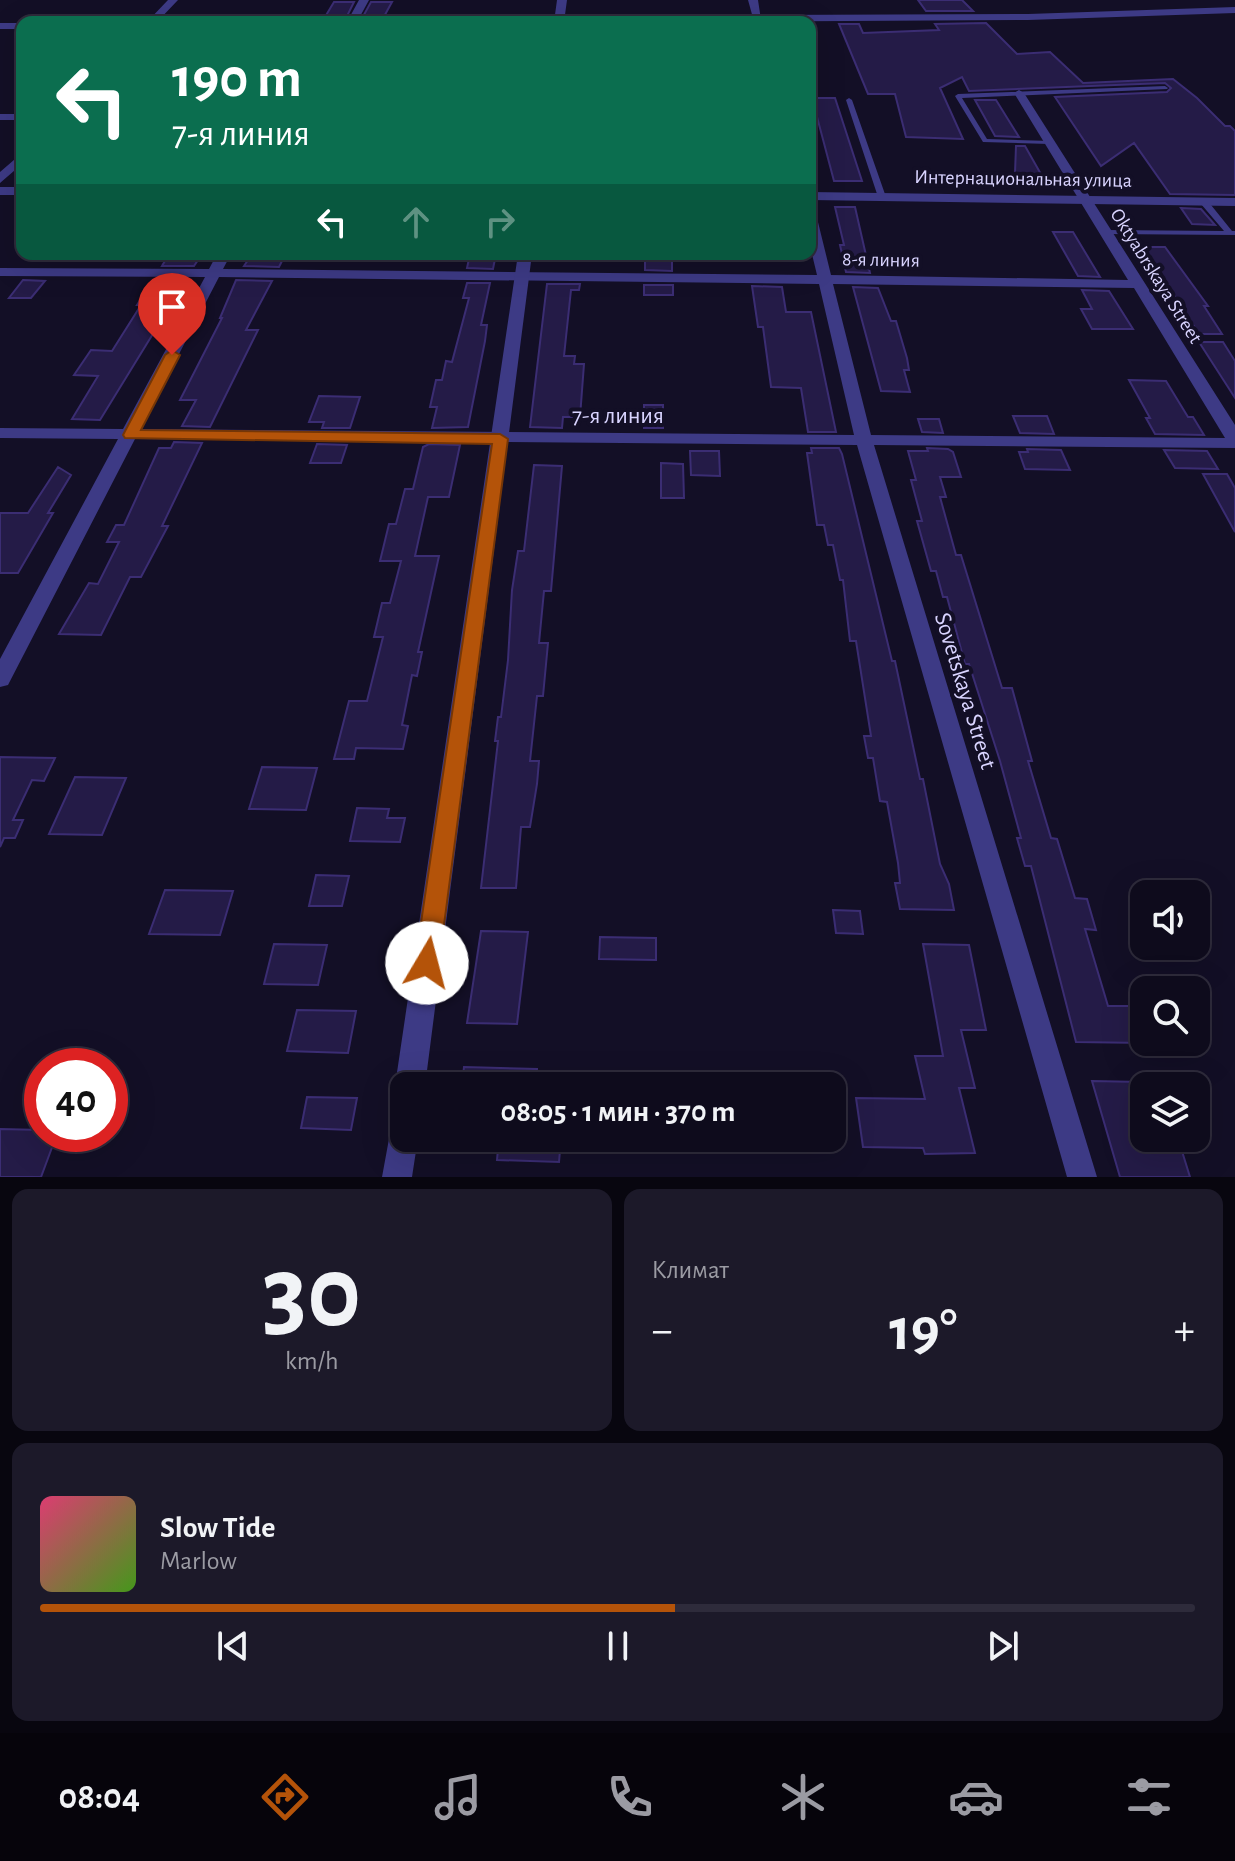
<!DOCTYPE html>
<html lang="ru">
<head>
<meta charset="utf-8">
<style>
	:root { --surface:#0e0b1c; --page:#1c1929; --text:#f1f3f6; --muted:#9b9ba3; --line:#2e2b3b; --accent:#b45309 }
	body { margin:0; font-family:"Alegreya Sans",sans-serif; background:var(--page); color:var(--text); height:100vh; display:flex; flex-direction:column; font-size:30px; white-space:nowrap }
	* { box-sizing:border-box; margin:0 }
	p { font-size:26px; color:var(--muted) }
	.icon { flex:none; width:44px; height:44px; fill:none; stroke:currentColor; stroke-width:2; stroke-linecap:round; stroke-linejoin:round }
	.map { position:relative; height:1177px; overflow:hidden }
	.sheet { display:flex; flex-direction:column; gap:12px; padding:12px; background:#08060f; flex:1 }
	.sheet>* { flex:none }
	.hud { position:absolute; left:16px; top:16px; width:800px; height:244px; border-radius:16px; box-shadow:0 8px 32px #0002,0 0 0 2px var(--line); background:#0b6e4f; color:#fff; overflow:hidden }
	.buttons { position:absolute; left:1130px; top:880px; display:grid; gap:16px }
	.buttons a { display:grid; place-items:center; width:80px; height:80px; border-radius:16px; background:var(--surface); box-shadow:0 8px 32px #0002,0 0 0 2px var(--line); font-size:40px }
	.speed { position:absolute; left:24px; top:1048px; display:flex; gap:16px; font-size:40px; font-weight:700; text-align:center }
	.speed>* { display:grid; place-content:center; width:104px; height:104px; border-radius:50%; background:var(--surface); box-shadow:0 8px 32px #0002,0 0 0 2px var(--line); line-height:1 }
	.speed .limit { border:12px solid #d22; background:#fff; color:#111 }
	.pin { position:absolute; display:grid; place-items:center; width:68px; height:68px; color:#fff; margin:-82px -34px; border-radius:50% 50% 50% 0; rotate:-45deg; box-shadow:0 0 8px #0007 }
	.pin .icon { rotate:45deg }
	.me { position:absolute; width:88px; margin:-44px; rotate:8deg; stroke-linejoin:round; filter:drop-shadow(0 0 6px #0008) }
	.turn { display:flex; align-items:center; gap:28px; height:168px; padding:0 24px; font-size:36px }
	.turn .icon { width:104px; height:104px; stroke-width:2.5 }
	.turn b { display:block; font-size:56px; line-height:68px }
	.lanes { display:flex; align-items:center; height:76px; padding:0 24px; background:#0003; justify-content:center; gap:40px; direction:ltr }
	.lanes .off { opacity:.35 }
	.big { font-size:60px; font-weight:700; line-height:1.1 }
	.sheet .widget { flex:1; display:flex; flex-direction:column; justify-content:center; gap:12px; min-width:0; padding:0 28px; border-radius:16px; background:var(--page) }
	.sheet .dial { align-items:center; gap:0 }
	.dial b { font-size:104px; line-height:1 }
	.song { display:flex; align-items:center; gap:24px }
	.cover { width:96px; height:96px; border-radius:12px; background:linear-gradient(135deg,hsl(340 70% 55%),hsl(100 70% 35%)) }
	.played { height:8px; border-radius:4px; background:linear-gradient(90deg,var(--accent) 55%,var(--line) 55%) }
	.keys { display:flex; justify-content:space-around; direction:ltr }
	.heat { display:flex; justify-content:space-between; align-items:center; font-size:44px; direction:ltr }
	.sheet .tiles { flex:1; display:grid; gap:12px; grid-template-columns:1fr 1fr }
	.widget:last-child { grid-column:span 2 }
	.trip { position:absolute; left:390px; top:1072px; width:456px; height:80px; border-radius:16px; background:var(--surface); box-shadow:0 8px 32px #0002,0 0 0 2px var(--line); font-weight:700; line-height:80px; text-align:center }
	.menu { display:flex; height:128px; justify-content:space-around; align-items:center; background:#06040b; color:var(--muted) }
	.menu .icon { width:56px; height:56px }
	.menu .active { color:var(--accent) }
	.menu b { font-size:36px; color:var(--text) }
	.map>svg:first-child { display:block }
	.building { fill:#241b47; stroke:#3b2d73; stroke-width:2 }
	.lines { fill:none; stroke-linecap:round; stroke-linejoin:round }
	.service { fill:#3d3a85; fill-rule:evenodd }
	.minor { fill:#3d3a85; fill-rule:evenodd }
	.tertiary { fill:#3d3a85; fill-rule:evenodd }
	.route { fill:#b45309; stroke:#753606; stroke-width:2 }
	.labels { text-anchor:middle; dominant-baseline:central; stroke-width:8; stroke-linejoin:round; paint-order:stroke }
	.far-street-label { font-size:20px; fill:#d9d4ff; stroke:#130f26 }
	.street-label { font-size:24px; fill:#d9d4ff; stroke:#130f26 }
</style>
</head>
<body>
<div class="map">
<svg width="1235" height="1177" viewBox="0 0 1235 1177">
	<rect width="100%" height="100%" fill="#130f26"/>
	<path class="building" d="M918 0H962L973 11H926Z
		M334 2H354L344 22H322Z
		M371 2H392L381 22H360Z
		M986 23 1017 54 1050 52 1083 83 1173 79 1197 98 1225 126H1230L1235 131V195L1170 194 1134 143 1101 166 1055 97 1167 92 1171 88 1165 83 969 91 962 77 940 88 963 139 906 137 895 94H868L839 24H859L863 33 939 30 935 24Z
		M812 98H835L862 181H834Z
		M975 100H996L1019 137 995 136Z
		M1016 146H1025L1046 183H1021L1015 173Z
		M835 207H855L870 273 846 272 840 245H844Z
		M1181 208 1201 209 1215 225 1192 224Z
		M1053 232H1073L1100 277 1078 276Z
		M1143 247H1165L1208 306H1204L1222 334H1199Z
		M169 254H196L193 260H198L194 266H162Z
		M470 254H496L493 269 467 268Z
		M250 257H284L279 267 244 266Z
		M645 260H672V271L645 270Z
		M23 280 45 281 31 298H9Z
		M153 280H186L100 420 72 419 98 376 74 375 91 350 112 351 141 305H137Z
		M236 280 272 281 246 330H258L210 427 182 426 196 400H180L222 318H220Z
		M467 283H490L481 325H487L485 341 468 427 432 428 437 407H430L436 380H442L446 361 452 362 469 298H463Z
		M547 284H580L579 290H571L564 356H575L574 364H584L580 417H563L562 428 530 427Z
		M644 285H673V295H644Z
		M752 286 782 287 786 312H811L836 432H808L801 388 771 387 763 327H758Z
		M853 287 878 288 891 321H896L907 358 909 370H904L910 392 881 391Z
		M1082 290 1109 291 1133 329H1092L1081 309H1092Z
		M1199 342H1223L1235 361V398Z
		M1129 380 1166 381 1188 417H1193L1204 435 1155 434 1146 418H1150Z
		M319 396 360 397 350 428H322L324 422H309Z
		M644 405H663V428H644Z
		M1013 416H1047L1054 434 1020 433Z
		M918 419H939L943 433 922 432Z
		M174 442 202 443 162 526H168L141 577H130L101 635 59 634 89 583 98 584 119 542H107L116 525H124L159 448H171Z
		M317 444 347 445 341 463H310Z
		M429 444 460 445 449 497H428L415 556H439L418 652H422L417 676 412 675 402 725 408 726 403 749 356 748 354 759H334L349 701H367L383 637H374L382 603H390L401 561H380L389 524H396L405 489H413L423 447Z
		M811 448H839L842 454 892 661H895L920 779H923L940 864 949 884 954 910 900 909 895 883H900L898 863 887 802 880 801 873 758H868L864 736H871L856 641H850L843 580H840L833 545H828L824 525H817L807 453H812Z
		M927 448 948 449 953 452 961 477H940L946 497H940L956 555H961L1002 688H1012L1032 761H1028L1051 838 1057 839 1075 898 1087 899 1096 930 1085 929 1108 1006H1133L1145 1043 1076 1042 1031 866H1025L1017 838H1021L1000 761 969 664H965L947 597H943L936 571H931L917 521H922L911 480H916L908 451H928Z
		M1027 449 1061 450 1070 470 1025 469 1019 452H1028Z
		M1164 450 1207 451 1218 469 1175 468Z
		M690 451H719L720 476 691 475Z
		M661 463 683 464 684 498H661Z
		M534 465 562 466 551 591H544L539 643H548L543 696H537L530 761H539L537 784 530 827H521L516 888H481L498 741H495L498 717H501L508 660 512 590 518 551H524Z
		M58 467 71 475 48 513H53L18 573H0V513H28Z
		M1203 474H1227L1235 488V532Z
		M0 757 55 758 44 781 32 780 13 820H23L15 838H4L0 847Z
		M262 767 317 768 306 810 249 809Z
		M75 777 126 778 102 835 49 834Z
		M357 808 389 809 387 818H405L400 842 350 841Z
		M316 875 349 876 342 906H309Z
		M165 890 233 891 220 935 149 934Z
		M833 910 860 911 863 934 836 933Z
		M481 931 528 932 517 1024 467 1023Z
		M600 937 656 938V960L599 959Z
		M274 944 327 945 318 985 264 984Z
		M923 944 969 945 986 1030H961L975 1088H959L975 1153 925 1154 923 1148 863 1147 856 1098 925 1099 915 1056H943Z
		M297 1010 356 1011 348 1053 287 1051Z
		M464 1067 537 1069 536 1086H462Z
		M1092 1081 1141 1082 1144 1092V1147L1181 1148 1190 1177H1120Z
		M307 1097 357 1098 351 1130 301 1128Z
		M0 1129 42 1130V1134H57L41 1177H0Z
		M499 1138H561L559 1162 497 1160Z"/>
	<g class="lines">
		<path class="service" d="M1165 86 1168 88 1167 89 962 98 987 139 1051 141V143L1049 144 983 142 955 96 958 94Z
			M849 98 852 100 886 197 885 199 878 197 846 100Z
			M1201 200H1207L1232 231H1235V235L1105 234 1101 232 1105 230 1224 231 1201 204Z"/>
		<path class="minor" d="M168 0H178L157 22H147Z
			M359 0H369L357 22H347Z
			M748 0H758L761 20 753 18Z
			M1019 90 1024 93 1235 425V448L874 445 1097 1177H1067L857 445 135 439 8 685 0 687V659L118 439 0 438V428L123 429 205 277 0 276V268L209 269 217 254H231L223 269 817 275 810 246V214L817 218 831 275 1128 280 1014 93ZM219 277 819 284 854 435 140 429ZM833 284 1134 288 1225 438 871 435Z
			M0 114H22V120H0Z
			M22 153V164L0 183V172Z"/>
		<path class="tertiary" d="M557 0H567L564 22H554Z
			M1235 7V13L1028 20 695 22 758 15 1028 14Z
			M0 23H22V29H0Z
			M0 187H22V195H0Z
			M810 192 1235 198V206L810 200Z
			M518 254H532L425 1086H404V1098L400 1096 395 1086Z
			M404 1113V1138H418L412 1177H382L393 1117Z"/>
	</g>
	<path class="route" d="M172 350 180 355 141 430 500 434 508 439 439 963 436 971 427 975 419 971 415 963 492 444 125 438 123 435 165 355Z"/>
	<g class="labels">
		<g class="far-street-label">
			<text transform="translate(1023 179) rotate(1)">Интернациональная улица</text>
			<text transform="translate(881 260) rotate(1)">8-я линия</text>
			<text transform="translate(1156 276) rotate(58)">Oktyabrskaya Street</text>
		</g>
		<g class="street-label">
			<text x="618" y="416">7-я линия</text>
			<text transform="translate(965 691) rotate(73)">Sovetskaya Street</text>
		</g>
	</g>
</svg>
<div class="buttons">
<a><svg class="icon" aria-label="sound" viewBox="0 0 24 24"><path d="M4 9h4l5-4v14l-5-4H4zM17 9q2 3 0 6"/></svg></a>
<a><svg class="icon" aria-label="search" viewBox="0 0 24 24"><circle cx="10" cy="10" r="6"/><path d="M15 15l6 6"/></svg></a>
<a><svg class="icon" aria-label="layers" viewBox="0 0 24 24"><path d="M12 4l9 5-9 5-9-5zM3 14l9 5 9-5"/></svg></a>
</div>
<div class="speed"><div class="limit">40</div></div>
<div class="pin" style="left:172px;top:355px;background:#d93025"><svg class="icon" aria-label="arrive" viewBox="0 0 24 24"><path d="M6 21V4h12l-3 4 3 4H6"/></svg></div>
<svg class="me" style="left:427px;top:963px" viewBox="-20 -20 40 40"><circle r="19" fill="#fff"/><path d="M0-13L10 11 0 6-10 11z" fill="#b45309"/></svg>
<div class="trip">08:05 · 1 мин · 370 m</div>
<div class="hud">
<div class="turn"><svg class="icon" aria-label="left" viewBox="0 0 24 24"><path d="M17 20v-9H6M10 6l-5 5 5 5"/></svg><div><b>190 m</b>7-я линия</div></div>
<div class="lanes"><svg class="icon" aria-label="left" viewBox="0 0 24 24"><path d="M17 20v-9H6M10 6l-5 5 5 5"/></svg><svg class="icon off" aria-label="ahead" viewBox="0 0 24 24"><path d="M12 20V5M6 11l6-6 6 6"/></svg><svg class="icon off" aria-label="right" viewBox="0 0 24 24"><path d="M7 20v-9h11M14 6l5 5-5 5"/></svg></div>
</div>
</div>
<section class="sheet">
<div class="tiles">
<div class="widget dial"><b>30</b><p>km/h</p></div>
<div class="widget"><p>Климат</p>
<div class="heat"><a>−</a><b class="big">19°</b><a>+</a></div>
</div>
<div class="widget">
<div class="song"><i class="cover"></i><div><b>Slow Tide</b><p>Marlow</p></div></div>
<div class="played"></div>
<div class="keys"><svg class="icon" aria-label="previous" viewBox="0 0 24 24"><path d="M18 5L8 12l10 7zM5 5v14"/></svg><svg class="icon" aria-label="pause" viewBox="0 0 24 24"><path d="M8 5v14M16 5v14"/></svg><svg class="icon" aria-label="next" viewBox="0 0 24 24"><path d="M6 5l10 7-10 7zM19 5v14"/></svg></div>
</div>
</div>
</section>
<nav class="menu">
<b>08:04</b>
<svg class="icon active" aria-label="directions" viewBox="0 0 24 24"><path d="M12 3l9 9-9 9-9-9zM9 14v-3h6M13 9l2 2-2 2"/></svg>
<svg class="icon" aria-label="music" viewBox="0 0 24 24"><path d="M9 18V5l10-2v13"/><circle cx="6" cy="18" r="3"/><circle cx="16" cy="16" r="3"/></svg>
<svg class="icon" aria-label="phone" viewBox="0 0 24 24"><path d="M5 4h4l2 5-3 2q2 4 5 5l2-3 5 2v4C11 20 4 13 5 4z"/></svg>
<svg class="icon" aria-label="climate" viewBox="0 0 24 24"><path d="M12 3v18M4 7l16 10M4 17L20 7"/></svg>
<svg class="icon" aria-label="car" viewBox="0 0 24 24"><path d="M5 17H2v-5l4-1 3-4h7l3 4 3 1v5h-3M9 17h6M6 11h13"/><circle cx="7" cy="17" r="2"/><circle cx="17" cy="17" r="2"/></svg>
<svg class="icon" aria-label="filters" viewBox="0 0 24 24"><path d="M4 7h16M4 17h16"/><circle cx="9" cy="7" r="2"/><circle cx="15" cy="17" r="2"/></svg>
</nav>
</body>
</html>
